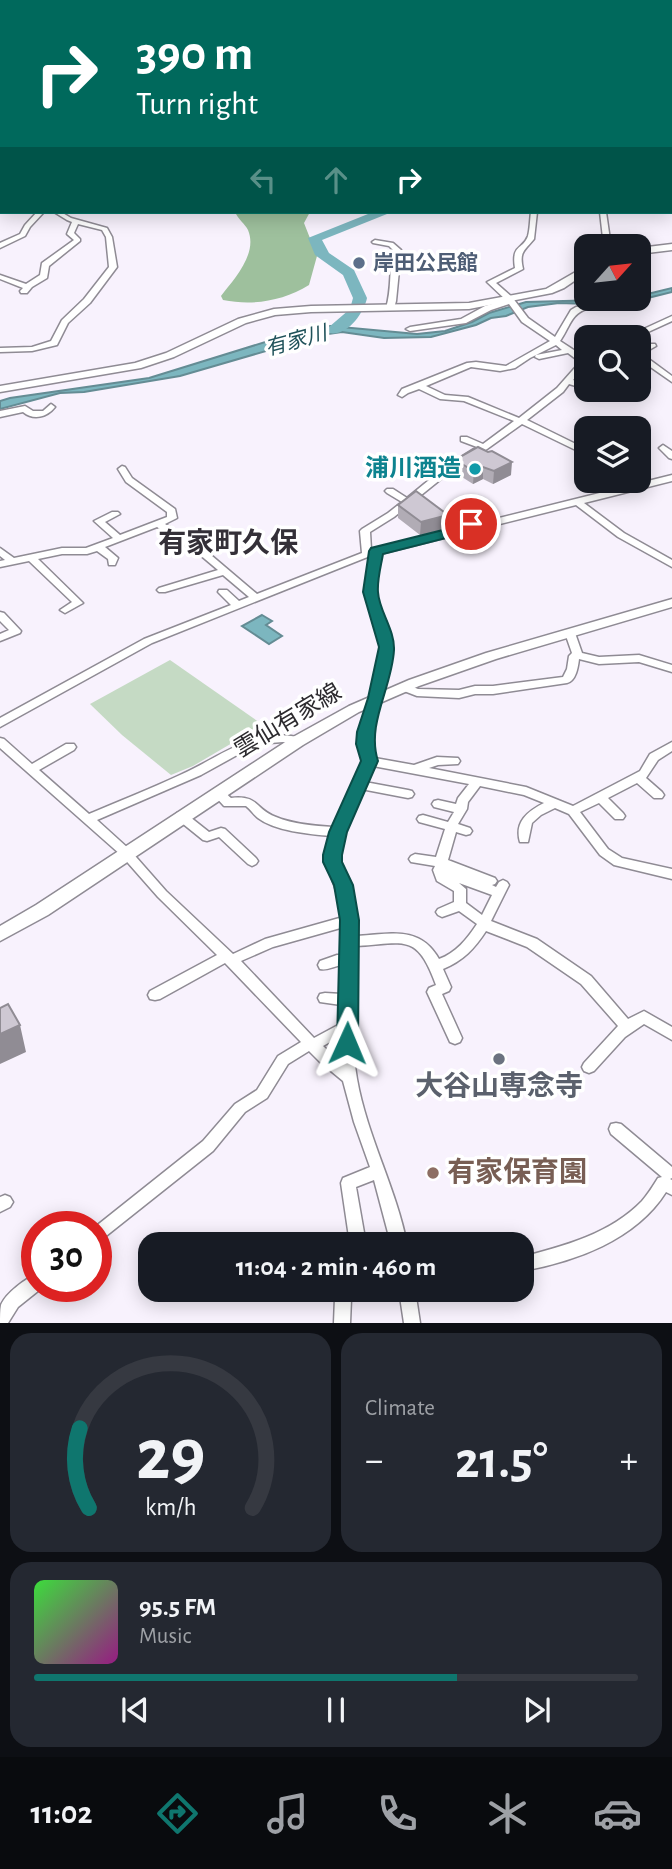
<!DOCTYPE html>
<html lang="en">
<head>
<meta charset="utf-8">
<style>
	:root { --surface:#171b24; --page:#242831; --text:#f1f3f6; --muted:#9ea1a6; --line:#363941; --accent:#0f766e }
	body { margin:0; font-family:"Alegreya Sans","Noto Sans JP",sans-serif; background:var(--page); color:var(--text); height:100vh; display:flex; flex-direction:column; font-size:26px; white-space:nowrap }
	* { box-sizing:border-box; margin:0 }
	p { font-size:23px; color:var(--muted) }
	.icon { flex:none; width:38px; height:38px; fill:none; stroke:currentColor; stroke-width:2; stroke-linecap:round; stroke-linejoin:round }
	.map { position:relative; height:1323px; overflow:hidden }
	.panel { display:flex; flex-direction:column; gap:10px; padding:10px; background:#0d0f14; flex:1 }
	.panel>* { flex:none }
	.top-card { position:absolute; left:0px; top:0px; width:672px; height:214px; box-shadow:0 4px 18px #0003; background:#00695c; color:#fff; overflow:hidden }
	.needle { width:46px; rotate:63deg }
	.tools { position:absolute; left:574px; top:234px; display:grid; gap:14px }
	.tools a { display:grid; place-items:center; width:77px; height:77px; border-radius:14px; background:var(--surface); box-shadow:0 4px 18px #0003; font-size:35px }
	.speed { position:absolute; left:21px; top:1211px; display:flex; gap:14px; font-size:35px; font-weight:700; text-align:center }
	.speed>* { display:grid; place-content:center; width:91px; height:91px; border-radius:50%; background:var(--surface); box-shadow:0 4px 18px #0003; line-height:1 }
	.speed .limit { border:10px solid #d22; background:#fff; color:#111 }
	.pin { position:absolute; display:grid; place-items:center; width:60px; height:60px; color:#fff; margin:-30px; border:4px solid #fff; border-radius:50%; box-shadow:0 2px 7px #0007 }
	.me { position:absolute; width:77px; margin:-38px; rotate:1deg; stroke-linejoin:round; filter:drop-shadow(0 0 5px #0008) }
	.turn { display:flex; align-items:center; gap:24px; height:147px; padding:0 21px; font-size:32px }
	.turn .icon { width:91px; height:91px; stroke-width:2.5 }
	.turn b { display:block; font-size:49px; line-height:60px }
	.lanes { display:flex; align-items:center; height:66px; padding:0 21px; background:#0003; justify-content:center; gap:35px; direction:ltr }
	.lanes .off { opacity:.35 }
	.big { font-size:52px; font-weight:600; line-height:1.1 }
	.panel .widget { flex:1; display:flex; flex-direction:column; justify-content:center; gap:10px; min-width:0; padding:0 24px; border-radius:21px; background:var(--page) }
	.panel .dial { align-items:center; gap:0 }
	.dial svg { height:182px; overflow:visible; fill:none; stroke:var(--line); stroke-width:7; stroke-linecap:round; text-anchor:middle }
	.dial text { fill:var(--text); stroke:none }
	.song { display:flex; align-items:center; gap:21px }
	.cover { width:84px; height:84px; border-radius:10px; background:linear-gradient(135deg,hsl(120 70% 55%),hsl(310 70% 35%)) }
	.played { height:7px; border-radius:4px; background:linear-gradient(90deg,var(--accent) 70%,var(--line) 70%) }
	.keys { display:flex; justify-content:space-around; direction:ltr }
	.heat { display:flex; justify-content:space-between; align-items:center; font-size:38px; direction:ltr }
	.panel .tiles { flex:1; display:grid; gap:10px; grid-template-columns:1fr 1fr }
	.widget:last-child { grid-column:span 2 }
	.trip { position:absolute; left:138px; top:1232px; width:396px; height:70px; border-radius:21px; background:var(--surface); box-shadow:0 4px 18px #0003; font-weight:600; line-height:70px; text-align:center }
	.menu { display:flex; height:112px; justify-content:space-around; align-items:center; background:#090b0e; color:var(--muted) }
	.menu .icon { width:49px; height:49px }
	.menu .active { color:var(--accent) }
	.menu b { font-size:32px; color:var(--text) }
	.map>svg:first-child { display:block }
	.green { fill:#c5dac4 }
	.forest { fill:#9ec09d }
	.water { fill:#7cb6bf; stroke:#648c94; stroke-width:2 }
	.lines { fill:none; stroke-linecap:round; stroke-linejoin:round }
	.river { fill:#7cb6bf; fill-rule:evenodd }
	.street-casing { stroke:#8f8b94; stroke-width:3 }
	.secondary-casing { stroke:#8f8b94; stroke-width:3 }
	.street { fill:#fff; fill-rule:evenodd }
	.secondary { fill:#fff; fill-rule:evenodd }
	.wall { fill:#b1acb5 }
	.shaded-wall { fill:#908c94 }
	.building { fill:#cec8d3; stroke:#908c94; stroke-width:2 }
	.route { fill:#0f766e; stroke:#0a4d48; stroke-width:2 }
	.service-dot { fill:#5c6f8a; stroke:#fff; stroke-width:2.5 }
	.culture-dot { fill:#0f9aa8; stroke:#fff; stroke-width:2.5 }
	.worship-dot { fill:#6b7280; stroke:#fff; stroke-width:2.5 }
	.education-dot { fill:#8d6e63; stroke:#fff; stroke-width:2.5 }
	.labels { text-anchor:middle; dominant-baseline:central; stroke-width:7; stroke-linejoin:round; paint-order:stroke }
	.far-service-label { font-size:21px; font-weight:bold; fill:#4e5e75; stroke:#fff; text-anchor:start }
	.far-water-label { font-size:21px; font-style:italic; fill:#20525a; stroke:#fff }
	.culture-label { font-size:24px; font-weight:bold; fill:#0d838f; stroke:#fff; text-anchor:end }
	.street-label { font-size:24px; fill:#2c2a2e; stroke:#fff }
	.quarter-label { font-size:28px; font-weight:bold; fill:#343038; stroke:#fff }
	.near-worship-label { font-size:28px; font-weight:bold; fill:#5b616d; stroke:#fff }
	.near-education-label { font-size:28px; font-weight:bold; fill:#785e54; stroke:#fff; text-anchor:start }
</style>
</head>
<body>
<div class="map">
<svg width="672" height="1323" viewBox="0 0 672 1323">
	<rect width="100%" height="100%" fill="#f8f2fd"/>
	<path class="green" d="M170 660 263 725 193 766 171 775 122 735 90 704Z"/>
	<path class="forest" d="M235 212H310L304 223 317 256 309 285C283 301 253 306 223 300L221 296C234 279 258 254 248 230 245 224 238 219 235 212Z"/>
	<path class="water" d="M672 288V292L620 305 559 303 528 307 506 316 491 318 476 325 431 337 384 338 342 332 321 335 180 376 84 392 60 393 0 409V401L10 398 149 378 291 334 330 326 417 334 445 331 472 322 489 313 526 302 639 299V296Z
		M262 615 272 621 266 625 282 636 269 644 242 626Z"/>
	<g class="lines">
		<path class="river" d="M524 0H540L523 2Z
			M373 212H392L322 240 329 253 354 270 367 298C364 313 347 337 329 333L326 330 329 327 350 309 353 298 343 275 315 255 308 238Z"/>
		<g class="street-casing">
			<path id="street" d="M245 0H249V2H245Z
				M648 0H652V2H648Z
				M2 117V122L0 123V118Z
				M37 212H44L30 227 25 236 0 248V243L20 234 25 225Z
				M54 212H61L71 218 107 228 112 237 117 267 90 303 68 323 57 345 32 351 0 352V348L32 347 51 341 62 320 84 299 109 267 106 237 102 230 78 224 74 233 80 239V241L49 266 47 278 32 287 27 293H21L20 291 23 288 0 279V275L26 284 40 275 42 263 74 240 67 234 72 222 67 220Z
				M531 212H537L534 239C524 251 519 252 523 269L496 283 512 297 528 318 555 337 571 310 576 307 587 305V309C571 313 569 329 560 341L586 358V365L573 380 586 384V389L569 384 563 392 527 420 586 449V455L522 424 487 449 451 471 394 517 370 532 371 550 465 527 473 503 476 502 481 505 475 524 672 475V481L584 503 624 533 672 560V567L618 537 576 505 380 554 375 592 391 647 381 698 371 732 370 744 375 758 414 765 437 757 458 758 460 761 458 764 438 765 429 768 526 787 573 806 640 771 650 754 672 742V751L658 760 646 778 662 792 664 795 662 798H654L637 783 608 798 623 813 625 816 623 819H615L599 803 580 812 608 849 622 858 672 869V879L614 865 600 855 569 814 555 808 541 815 532 823 528 842H520C514 822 528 811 544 803L524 795 480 786 468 802 467 809 458 824 470 828 472 831 470 834 466 835 456 832 448 860 495 878 497 881 495 884 492 885 496 887 499 882 503 880 507 882 509 885 491 921 537 939 591 976 628 1019 644 1011 672 1027V1040L644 1024 625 1037 594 1071 589 1073 584 1071 582 1067 584 1063 618 1026 581 984 527 947 486 931C475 948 463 961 443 969L451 987 449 991 442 994 462 1038 460 1042 455 1044 450 1042 427 992 429 988 436 985C417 933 406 943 357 946 357 991 349 1035 357 1079 367 1136 396 1188 407 1244H391L374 1180 356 1187 366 1244H350L341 1183 343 1178 370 1167 354 1122 343 1081 320 1062 309 1051 288 1064 267 1098 245 1112 213 1151 101 1240 96 1242V1227H95L203 1141 235 1104 257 1090 278 1056 301 1042 225 963 160 999 155 1000 150 999 148 995 150 991 217 955 158 897 121 855 0 748V738L4 739 32 764 66 744H74L76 747 74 750 39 770 89 814C119 801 150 789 180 775 221 757 254 726 302 738L304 741 298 745 283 742 270 743 248 749 201 775 97 820 129 849 166 891 233 954 265 939 343 917C339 884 320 871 330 836 309 834 275 831 258 818 254 815 251 810 246 806H224L212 793 214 790C222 788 225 793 231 798 260 795 254 809 276 817 293 824 314 826 333 827L364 761 358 744 359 732 371 698 381 647 365 592 370 556 152 643 0 727V718L144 639 231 605 218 592 219 590H227L239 601 249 597 223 575 165 592H159L157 590 159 588 218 570 199 554 157 527 105 547 118 558 115 565H109L108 559 97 551 87 554H62L38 559 83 603 65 613 60 610 72 602 29 561 0 567V561L5 560 0 556V548L14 558 62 548H86L113 538 94 521 112 512H118L120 514 105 522 120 535 167 517V512L126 482 118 469 122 466 125 467 132 478 175 509 177 518 165 524 205 550 257 594 362 553 360 531 362 529 388 513 402 502 387 493 385 491 387 489H393L407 498 445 467 477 447 461 441V437H467L483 444 514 421 464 401 440 399 419 389 408 393 402 397 398 395 402 389 467 363 476 362 506 366 550 341 522 322 509 304 491 310 466 323 410 331 406 329 410 327 461 319 485 306 506 300 487 282 515 268C511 244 523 250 528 236 530 229 530 219 531 212ZM556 345 562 350 536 355 535 357 539 359 568 353 580 362 557 388 519 418 468 397 445 395 426 386 471 367 500 371 515 368 530 358ZM373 766 469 784 458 798 456 804 438 800 434 801 432 804 434 807 454 812 448 822 423 815 419 816 417 819 419 822 445 829 436 857 415 854 411 856 409 859 411 862 435 866 433 870 437 881 454 891V902L438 909 436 912 438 915 442 917 459 911 477 924C467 939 456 953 439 959 420 925 390 934 357 936L353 899 340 867 338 855 343 831 361 789 408 798 412 797 414 794 412 791 408 790 365 782ZM459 883 492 895 482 915 466 903V889ZM344 927V955H337L320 961 318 965 320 969C328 971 335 965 344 965L342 994 325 993 320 994 318 998 320 1002 341 1005 340 1024 314 1038 241 961 273 947ZM339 1037 340 1059V1062L323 1046Z
				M600 212H606L611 247H604Z
				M375 240 393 243 401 250 396 301 394 308 390 310 386 308C392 289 389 269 393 250L389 246 373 243 372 242Z
				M672 316V321L635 338H624Z
				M649 344H655L656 346 642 354 672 376V382L639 359V349Z
				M588 390H598L603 395 599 397Z
				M51 404 55 407C47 417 34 421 23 412L0 417V411L25 406 33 411H43Z
				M663 445 672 451V459L669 458 659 448Z
				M0 612 4 613 21 631 20 633 0 641V634L9 630 0 621Z
				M570 630 575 633 582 653 599 657 639 655 672 665V672L639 662 599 664 579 659C578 667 576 681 567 683L493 694H475L459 698 417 696 399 689 398 687 403 683 418 689 459 690 475 686H493L563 677 567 669 569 656 572 653 565 633Z
				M181 812 185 813 209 832 221 828 225 829 256 858 258 861 256 864 252 866 248 864 219 837 207 841 203 840 177 819 175 816 177 813Z
				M616 1123 621 1124 672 1167V1178L670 1179 672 1180V1195L666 1192C636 1240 574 1262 522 1271V1257C564 1246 610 1234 642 1201 648 1194 653 1186 658 1178L662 1177 611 1134 609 1129 611 1124Z
				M5 1195 10 1197 13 1202 10 1207 0 1212V1197Z
				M37 1274V1286L43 1287 18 1307 8 1323H0C0 1317 0 1310 1 1305 6 1293 25 1279 37 1274Z
				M339 1290H355L351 1299 350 1323H334L335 1298Z
				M399 1290H415L420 1323H404Z"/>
		</g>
		<g class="secondary-casing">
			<path id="secondary" d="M672 244V250L639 254V248Z
				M586 266V273L564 288 552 293 469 309 311 312 275 315 246 323 174 357 141 368 0 392V386L135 363 166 353 238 319 274 309 311 306 469 303 546 289Z
				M672 599V607L496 659 419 686 359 712 303 745 48 915 0 941V926L36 905 293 737 349 706 409 680 486 653Z"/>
		</g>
		<use href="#street" class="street"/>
		<use href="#secondary" class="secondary"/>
	</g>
	<path class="wall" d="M478 447 511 475 493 484 483 479 473 484 454 472 455 460Z
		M398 505 448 529 420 535 398 518Z"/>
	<path class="shaded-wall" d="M512 462 511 475 493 484 494 471Z
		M483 467V479L473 484 474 471Z
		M448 515V529L420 535 421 522Z
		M20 1025 26 1052 0 1064V1034Z"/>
	<path class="building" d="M478 447 488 452 492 451 512 462 494 471 483 467 474 471 455 460Z
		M416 491 448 515 421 522 398 505Z
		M8 1004 20 1025 0 1034V1008Z"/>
	<path class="route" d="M471 520 478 524 474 531 383 554C381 566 377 580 378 592 379 611 395 630 394 650 392 688 366 724 378 761L347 832 342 855V862L353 885 359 920 358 1043 355 1049 347 1051 340 1049 337 1043 340 920 334 885 323 862V855L329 832 361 761 356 744 357 732 368 698 379 647 363 592 369 551 371 548 463 525Z"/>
	<circle class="service-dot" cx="359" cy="263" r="7"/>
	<circle class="culture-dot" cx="475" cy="469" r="7"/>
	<circle class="worship-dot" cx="499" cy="1059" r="7"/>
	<circle class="education-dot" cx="433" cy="1173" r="7"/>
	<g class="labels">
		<g class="far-service-label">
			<text x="373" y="263">岸田公民館</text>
		</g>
		<g class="far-water-label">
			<text transform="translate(296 341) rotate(-15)">有家川</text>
		</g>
		<g class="culture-label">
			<text x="461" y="469">浦川酒造</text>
		</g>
		<g class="street-label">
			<text transform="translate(288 721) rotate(-31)">雲仙有家線</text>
		</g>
		<g class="quarter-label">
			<text x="228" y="544">有家町久保</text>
		</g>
		<g class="near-worship-label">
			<text x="499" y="1087">大谷山専念寺</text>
		</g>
		<g class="near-education-label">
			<text x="447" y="1173">有家保育園</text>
		</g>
	</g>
</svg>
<div class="tools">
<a><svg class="needle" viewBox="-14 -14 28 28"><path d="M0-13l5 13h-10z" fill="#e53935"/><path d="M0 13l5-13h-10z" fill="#9ea1a6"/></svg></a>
<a><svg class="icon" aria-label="search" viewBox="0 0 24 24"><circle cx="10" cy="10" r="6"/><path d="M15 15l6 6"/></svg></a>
<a><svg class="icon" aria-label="layers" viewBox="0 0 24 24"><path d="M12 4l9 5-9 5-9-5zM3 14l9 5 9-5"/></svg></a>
</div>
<div class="speed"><div class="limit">30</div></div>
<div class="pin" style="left:471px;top:524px;background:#d93025"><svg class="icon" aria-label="arrive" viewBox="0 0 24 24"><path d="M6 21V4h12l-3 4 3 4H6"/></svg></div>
<svg class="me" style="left:347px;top:1043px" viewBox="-20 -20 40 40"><path d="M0-17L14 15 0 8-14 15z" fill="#0f766e" stroke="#fff" stroke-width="4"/></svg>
<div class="trip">11:04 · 2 min · 460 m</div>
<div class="top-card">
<div class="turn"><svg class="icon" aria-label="right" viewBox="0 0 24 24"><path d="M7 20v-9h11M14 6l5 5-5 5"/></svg><div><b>390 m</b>Turn right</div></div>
<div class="lanes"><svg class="icon off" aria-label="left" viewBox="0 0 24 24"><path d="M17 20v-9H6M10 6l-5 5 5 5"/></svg><svg class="icon off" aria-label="ahead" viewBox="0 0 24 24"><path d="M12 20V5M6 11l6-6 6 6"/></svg><svg class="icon" aria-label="right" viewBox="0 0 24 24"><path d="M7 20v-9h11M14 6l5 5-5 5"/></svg></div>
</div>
</div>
<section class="panel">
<div class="tiles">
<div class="widget dial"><svg viewBox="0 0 100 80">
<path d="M14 69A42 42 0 1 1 86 69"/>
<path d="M14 69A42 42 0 0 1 10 34" stroke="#0f766e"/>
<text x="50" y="56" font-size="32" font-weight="700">29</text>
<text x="50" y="72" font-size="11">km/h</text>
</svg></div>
<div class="widget"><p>Climate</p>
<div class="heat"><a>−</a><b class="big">21.5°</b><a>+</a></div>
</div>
<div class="widget">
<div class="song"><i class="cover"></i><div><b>95.5 FM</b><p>Music</p></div></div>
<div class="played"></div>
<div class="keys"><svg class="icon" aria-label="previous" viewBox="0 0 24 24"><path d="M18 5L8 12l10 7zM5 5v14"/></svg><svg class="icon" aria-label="pause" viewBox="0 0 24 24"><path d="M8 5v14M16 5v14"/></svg><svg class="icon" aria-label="next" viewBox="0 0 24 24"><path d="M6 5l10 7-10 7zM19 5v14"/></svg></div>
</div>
</div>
</section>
<nav class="menu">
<b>11:02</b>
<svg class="icon active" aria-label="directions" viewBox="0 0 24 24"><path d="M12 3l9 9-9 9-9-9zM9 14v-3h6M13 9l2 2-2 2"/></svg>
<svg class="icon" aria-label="music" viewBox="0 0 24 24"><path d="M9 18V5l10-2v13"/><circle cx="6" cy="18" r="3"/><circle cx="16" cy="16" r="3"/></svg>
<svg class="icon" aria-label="phone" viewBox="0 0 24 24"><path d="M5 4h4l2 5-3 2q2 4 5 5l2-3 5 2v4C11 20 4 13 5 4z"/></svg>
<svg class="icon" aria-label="climate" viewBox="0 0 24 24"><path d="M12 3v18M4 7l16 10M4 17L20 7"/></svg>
<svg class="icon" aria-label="car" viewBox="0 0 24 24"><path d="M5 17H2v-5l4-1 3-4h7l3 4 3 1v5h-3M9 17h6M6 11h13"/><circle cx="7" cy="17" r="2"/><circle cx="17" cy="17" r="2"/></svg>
</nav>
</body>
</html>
